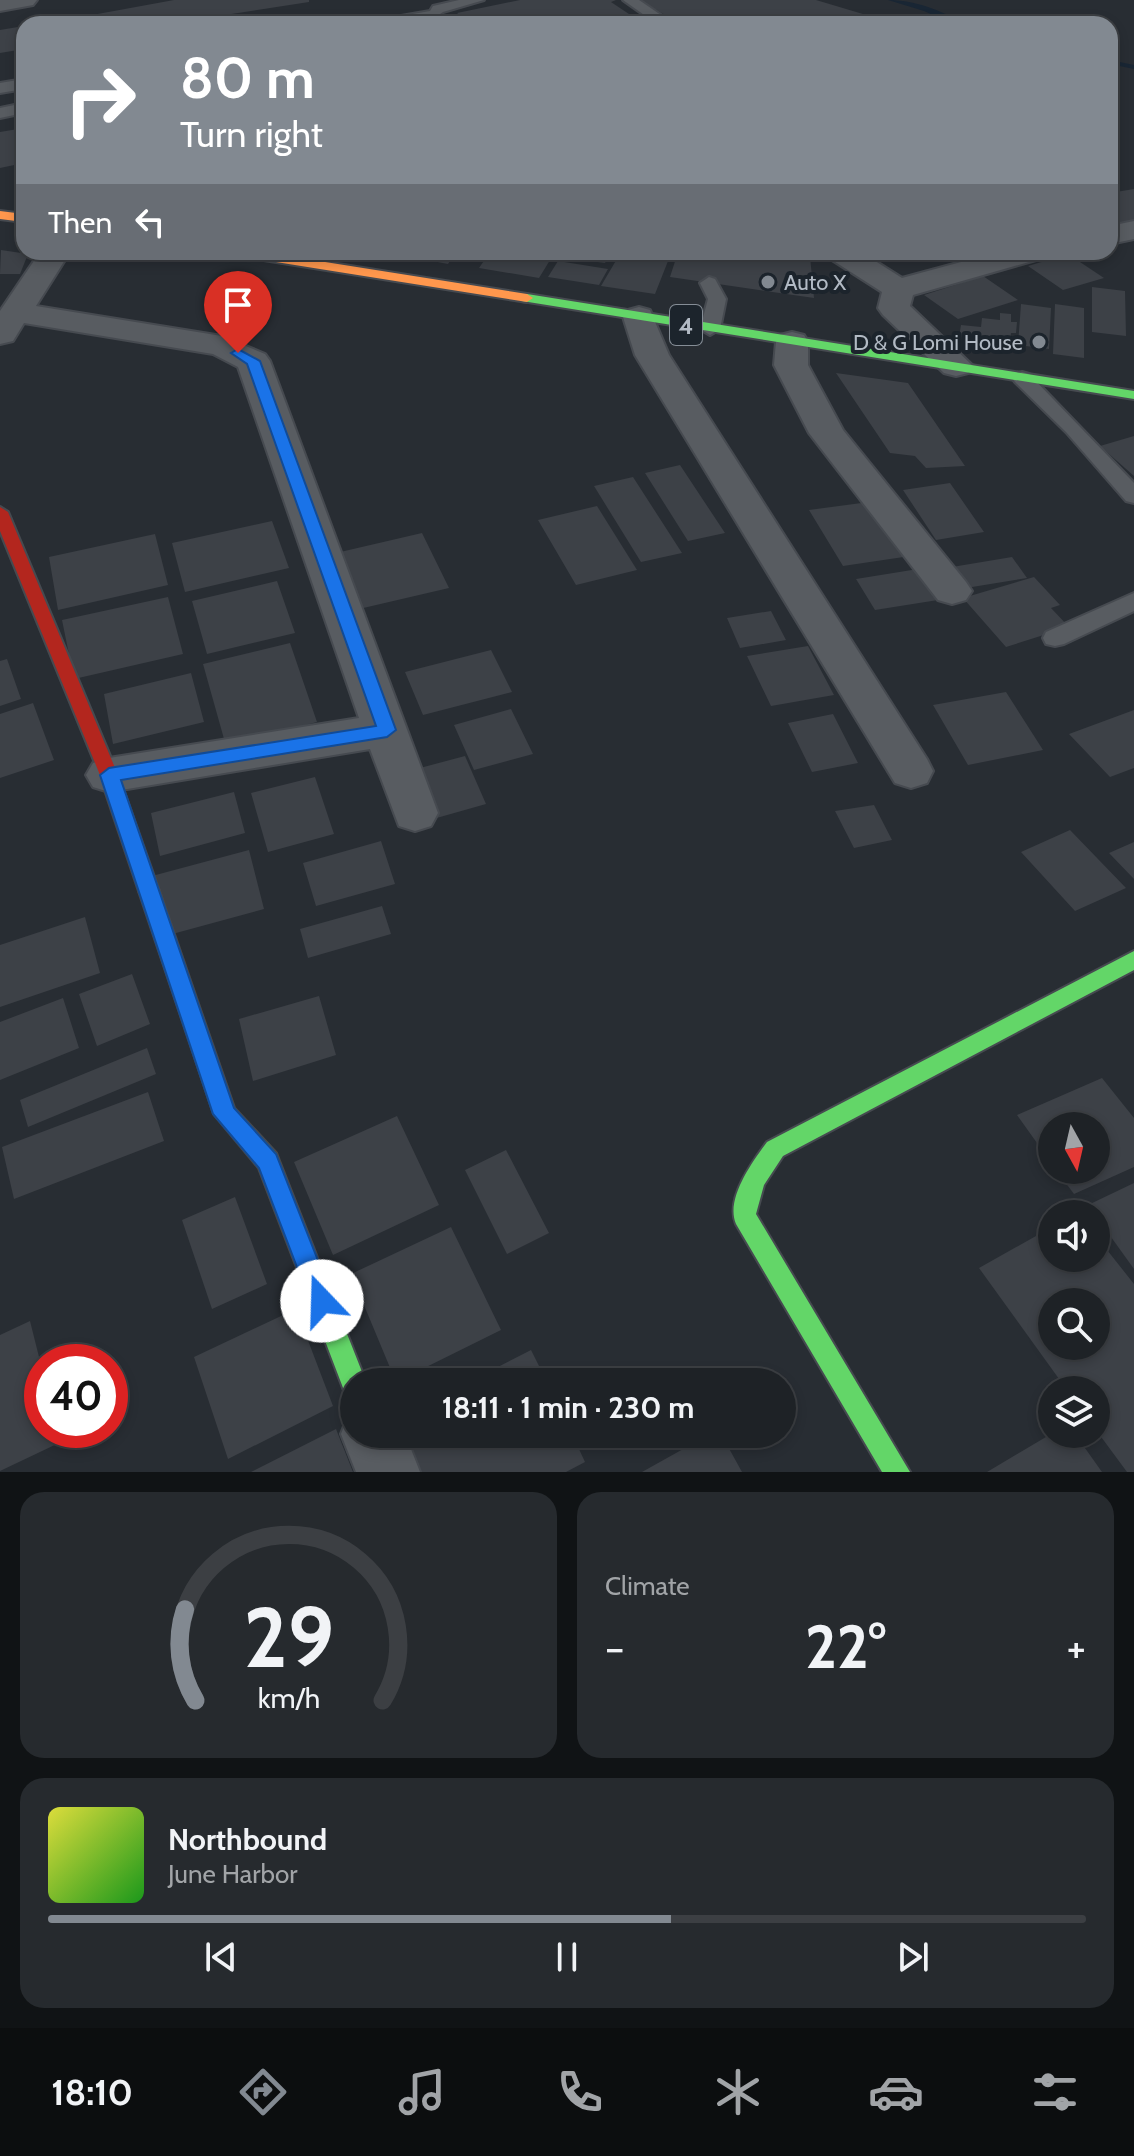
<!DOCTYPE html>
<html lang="en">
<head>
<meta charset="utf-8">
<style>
	:root { --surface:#1e2226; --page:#262a2e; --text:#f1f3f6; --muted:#a1a4a7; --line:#3c3f43; --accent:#828991 }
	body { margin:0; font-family:Cabin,sans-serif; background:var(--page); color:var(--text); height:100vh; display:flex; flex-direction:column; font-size:30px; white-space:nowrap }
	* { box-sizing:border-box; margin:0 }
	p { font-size:26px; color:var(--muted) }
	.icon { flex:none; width:44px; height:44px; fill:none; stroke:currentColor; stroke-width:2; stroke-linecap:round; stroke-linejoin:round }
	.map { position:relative; height:1472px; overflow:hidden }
	.drawer { display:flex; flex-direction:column; gap:20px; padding:20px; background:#101315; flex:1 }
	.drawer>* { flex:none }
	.hud { position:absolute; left:16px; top:16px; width:1102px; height:244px; border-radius:24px; box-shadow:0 4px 12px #0003,0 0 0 2px var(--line); background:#828991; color:#fff; overflow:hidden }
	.needle { width:52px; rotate:172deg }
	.controls { position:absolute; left:1038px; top:1112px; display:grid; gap:16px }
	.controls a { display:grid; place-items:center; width:72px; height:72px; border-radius:50%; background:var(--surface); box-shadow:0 4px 12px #0003,0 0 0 2px var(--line); font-size:40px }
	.speed { position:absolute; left:24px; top:1344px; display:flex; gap:16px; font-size:40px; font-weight:700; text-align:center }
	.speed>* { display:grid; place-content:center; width:104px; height:104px; border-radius:50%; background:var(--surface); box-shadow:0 4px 12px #0003,0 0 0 2px var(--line); line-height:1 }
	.speed .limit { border:12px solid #d22; background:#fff; color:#111 }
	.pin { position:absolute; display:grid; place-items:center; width:68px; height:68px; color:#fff; margin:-82px -34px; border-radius:50% 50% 50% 0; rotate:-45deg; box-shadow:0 0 8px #0007 }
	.pin .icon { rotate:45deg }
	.me { position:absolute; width:88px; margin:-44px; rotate:339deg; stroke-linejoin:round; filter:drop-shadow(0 0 6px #0008) }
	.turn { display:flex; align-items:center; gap:28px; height:168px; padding:0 32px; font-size:36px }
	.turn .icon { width:104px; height:104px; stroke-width:2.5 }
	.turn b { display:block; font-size:56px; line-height:68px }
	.then { display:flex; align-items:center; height:76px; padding:0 32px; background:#0003; gap:16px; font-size:30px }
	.big { font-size:60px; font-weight:800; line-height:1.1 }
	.drawer .widget { flex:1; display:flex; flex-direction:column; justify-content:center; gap:12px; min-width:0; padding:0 28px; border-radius:24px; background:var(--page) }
	.drawer .dial { align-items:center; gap:0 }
	.dial svg { height:208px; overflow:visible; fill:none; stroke:var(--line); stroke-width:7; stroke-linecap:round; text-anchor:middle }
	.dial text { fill:var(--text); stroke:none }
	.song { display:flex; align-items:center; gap:24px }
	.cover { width:96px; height:96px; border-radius:12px; background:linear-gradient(135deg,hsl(60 70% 55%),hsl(120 70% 35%)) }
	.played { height:8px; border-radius:4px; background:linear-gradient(90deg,var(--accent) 60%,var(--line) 60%) }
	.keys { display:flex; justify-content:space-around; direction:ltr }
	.heat { display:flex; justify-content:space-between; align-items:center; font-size:44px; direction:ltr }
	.drawer .tiles { flex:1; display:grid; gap:20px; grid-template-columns:1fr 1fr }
	.widget:last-child { grid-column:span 2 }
	.trip { position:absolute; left:340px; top:1368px; width:456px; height:80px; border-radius:40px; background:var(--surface); box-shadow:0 4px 12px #0003,0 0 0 2px var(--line); font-weight:800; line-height:80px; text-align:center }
	.dock { display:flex; height:128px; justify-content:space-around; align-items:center; background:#0c0e0f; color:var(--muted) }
	.dock .icon { width:56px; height:56px }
	.dock .active { color:var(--accent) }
	.dock b { font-size:36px; color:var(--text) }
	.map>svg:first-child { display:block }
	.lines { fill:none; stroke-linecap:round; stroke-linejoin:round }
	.stream { fill:#192634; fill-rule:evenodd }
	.building { fill:#3d4147; fill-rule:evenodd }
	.lane-casing { stroke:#464a50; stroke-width:4 }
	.street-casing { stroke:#464a50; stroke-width:4 }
	.fast-casing { stroke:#464a50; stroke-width:4 }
	.slow-casing { stroke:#464a50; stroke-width:4 }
	.jam-casing { stroke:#464a50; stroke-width:4 }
	.lane { fill:#585c61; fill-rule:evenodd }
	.street { fill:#585c61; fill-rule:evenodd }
	.fast { fill:#63d668; fill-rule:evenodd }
	.slow { fill:#ff974d; fill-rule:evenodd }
	.jam { fill:#b3261e; fill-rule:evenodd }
	.route { fill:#1a73e8; stroke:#114b97; stroke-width:2 }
	.poi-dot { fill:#828991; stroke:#1c242c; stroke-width:3 }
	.labels { text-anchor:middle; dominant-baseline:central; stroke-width:8; stroke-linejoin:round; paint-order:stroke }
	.far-poi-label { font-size:22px; fill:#b2bac4; stroke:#1c242c; text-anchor:start }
	.shield { fill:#1c242c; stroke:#858d96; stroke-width:2 }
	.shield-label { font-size:24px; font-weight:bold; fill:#b2bac4 }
</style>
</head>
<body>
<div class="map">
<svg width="1134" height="1472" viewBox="0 0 1134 1472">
	<rect width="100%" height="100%" fill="#282d33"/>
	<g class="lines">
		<path class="stream" d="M888 0C914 0 942 10 963 24H953L924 11Z
			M1110 60 1134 65V69L1110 64Z"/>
	</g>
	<path class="building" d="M174 0H309V2L166 24H43Z
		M520 0H616L611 2 644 24H471L457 13Z
		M640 0H816L893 23 680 24Z
		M24 26V49L0 53V30Z
		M24 128V163L0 168V132Z
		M1134 189V227L1110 230V193Z
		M1 250 28 254 20 274H0Z
		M385 252H456L448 264Z
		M490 252H555L539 278 479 268Z
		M563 252H611L605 263 560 257Z
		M621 252 670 256 655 294 601 286Z
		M678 252H803L810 256 814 298 670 277Z
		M949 252H997V253L964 262Z
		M1068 254 1104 278 1063 290 1028 266Z
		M558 261 608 269 599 285 548 277Z
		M983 276 1018 300 958 319 924 295Z
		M1092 287 1125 291 1126 336 1092 332Z
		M1021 304 1051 308 1049 349 1018 345Z
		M1055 304 1084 308V358L1053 354Z
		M1000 313 1011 314V322H1017L1016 333H1011L1010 343 959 337 961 325 981 327 982 318 1000 320Z
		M836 373 908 383 965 466 926 468 915 456 890 453Z
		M1134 436V476L1100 446Z
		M680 465 725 533 688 541 645 473Z
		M633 477 682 553 641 562 594 486Z
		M950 483 984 532 936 540 903 490Z
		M869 502 917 555 843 566 809 510Z
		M597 506 637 570 576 585 538 520Z
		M272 521 289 568 185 592 172 543Z
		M422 533 449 588 359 609 336 553Z
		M155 534 168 585 58 610 49 557Z
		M1012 557 1027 578 966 588 952 567Z
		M918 569 938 600 875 610 856 579Z
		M1034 577 1060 605 1051 608 1069 627 1006 647 963 598Z
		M277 581 295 633 207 654 192 601Z
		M168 597 183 654 74 679 62 620Z
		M771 611 786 640 740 648 727 618Z
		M290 643 317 722 226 746 203 664Z
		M808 646 834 695 771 706 747 656Z
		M491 650 512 692 423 715 405 672Z
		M7 659 21 699 0 706V661Z
		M191 673 204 722 113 744 104 694Z
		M1006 692 1043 750 968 765 933 705Z
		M33 703 54 760 0 778V714Z
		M511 709 533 754 474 770 454 725Z
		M1134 710V768L1110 777 1069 734Z
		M833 714 858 763 812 772 788 723Z
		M465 756 486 804 426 821 405 772Z
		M315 777 334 834 268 852 251 793Z
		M234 792 245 833 160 856 151 813Z
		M874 805 892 840 854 848 835 811Z
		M1070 830 1126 888 1075 911 1021 852Z
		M381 841 395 884 316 906 303 863Z
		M1134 842V879L1109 853Z
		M249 850 264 909 165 936 152 876Z
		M382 906 391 934 308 958 300 929Z
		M85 917 100 973 0 1007V945Z
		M132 974 150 1024 97 1046 79 994Z
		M319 996 336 1055 253 1081 239 1019Z
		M63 998 79 1048 0 1080V1022Z
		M147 1048 156 1074 28 1127 20 1100Z
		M1102 1078 1134 1118V1167L1074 1194 1056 1170H1096V1126H1052V1164L1017 1115Z
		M148 1092 164 1141 14 1199 2 1147Z
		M397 1116 439 1205 333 1255 294 1162Z
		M506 1150 549 1233 507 1254 465 1170Z
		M1134 1183V1269L1088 1205Z
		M235 1197 267 1284 212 1309 182 1220Z
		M451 1227 501 1330 396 1382 351 1274Z
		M1052 1227V1258H1096V1236L1134 1284V1472H1127L1096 1430V1390H1067L979 1268ZM1052 1302H1096V1346H1052Z
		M296 1309 333 1406 228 1459 194 1357Z
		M30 1321 42 1369V1430H58L61 1442 0 1471V1335Z
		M531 1350 547 1382H469Z
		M336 1429 353 1472H251Z
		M402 1434H572L585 1462 566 1472H418Z
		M710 1434H721L742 1472H642Z
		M1051 1434H1075L1102 1472H987Z"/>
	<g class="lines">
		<g class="lane-casing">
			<path id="lane" d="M459 0H484L443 12 425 24H371L378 20 430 11 433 6Z
				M623 0H639L674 24H657Z
				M24 79V89L0 93V83Z
				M24 103V113L0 118V108Z
				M709 277 715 279 726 299 720 329 710 335 700 329 708 299 700 283Z
				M1022 372 1029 374 1134 483V503L1126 501 1066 432 1015 382 1012 378 1015 374Z
				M1134 593V611L1064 644 1055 646 1046 644 1043 638 1046 632Z"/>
		</g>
		<g class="street-casing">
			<path id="street" d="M0 0H37L33 5 0 11Z
				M1134 221V239L1110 244V226Z
				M40 252H70L36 306 222 336 265 354 270 361 438 813 431 826 415 831 399 826 370 749 109 792 93 787 86 775 93 763 109 758 359 718 238 367 213 354 24 323 13 341 0 344V311Z
				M825 252H861L902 278 998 252H1047L1043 258 913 295 910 306 973 366 968 373 956 376 944 373 883 315 878 308 882 292 829 258Z
				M639 307 650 310 669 355 927 759 933 771 927 783 911 788 895 783 635 355 623 317 628 310Z
				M792 332 804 335 808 342V365L843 430 966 582 972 591 966 600 952 604 938 600 809 433 774 365 776 342 780 335Z
				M354 1410V1434H405L420 1472H356L341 1434 350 1411Z"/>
		</g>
		<g class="fast-casing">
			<path id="fast" d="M527 294 1134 391V399L522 301V295Z
				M149 883 156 885 159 891 234 1108 276 1153 279 1161 366 1382H354V1397L345 1393 259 1168 214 1114 139 891 142 885Z
				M1134 951V970L783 1156 764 1185 756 1214 910 1472H882L736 1224C725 1199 753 1161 767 1142Z"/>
		</g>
		<g class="slow-casing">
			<path id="slow" d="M0 211 24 214V222L0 219Z
				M233 252H262L527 294 533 298 527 302 239 256Z"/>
		</g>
		<g class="jam-casing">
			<path id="jam" d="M0 507 8 512 118 775 159 891 156 897 149 899 142 897 139 891 100 775 0 531Z"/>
		</g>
		<use href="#lane" class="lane"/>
		<use href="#street" class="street"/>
		<use href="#fast" class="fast"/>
		<use href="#slow" class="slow"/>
		<use href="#jam" class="jam"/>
	</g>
	<path class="route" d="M238 349 260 361 396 730 387 737 121 780 234 1108 276 1154 334 1301 331 1309 322 1313 313 1309 259 1168 213 1114 100 775 109 768 376 726 247 364 231 353Z"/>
	<g class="poi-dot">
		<circle cx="768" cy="282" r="8"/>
		<circle cx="1039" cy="342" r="8"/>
	</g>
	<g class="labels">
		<g class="far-poi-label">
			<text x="784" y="282">Auto X</text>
			<text x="1023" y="342" text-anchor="end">D &amp; G Lomi House</text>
		</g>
		<rect class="shield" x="670" y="305" width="32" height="40" rx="6"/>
		<g class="shield-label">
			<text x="686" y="325">4</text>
		</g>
	</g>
</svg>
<div class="controls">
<a><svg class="needle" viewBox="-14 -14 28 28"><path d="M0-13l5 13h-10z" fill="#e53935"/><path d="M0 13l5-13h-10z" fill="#a1a4a7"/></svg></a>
<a><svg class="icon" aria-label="sound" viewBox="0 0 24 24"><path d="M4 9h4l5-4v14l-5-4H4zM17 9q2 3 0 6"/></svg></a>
<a><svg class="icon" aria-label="search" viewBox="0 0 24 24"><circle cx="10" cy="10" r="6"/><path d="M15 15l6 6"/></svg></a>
<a><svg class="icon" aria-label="layers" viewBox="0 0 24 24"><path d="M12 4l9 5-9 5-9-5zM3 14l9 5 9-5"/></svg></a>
</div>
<div class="speed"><div class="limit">40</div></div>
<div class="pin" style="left:238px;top:353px;background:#d93025"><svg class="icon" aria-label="arrive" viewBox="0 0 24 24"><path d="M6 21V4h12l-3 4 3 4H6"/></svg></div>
<svg class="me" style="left:322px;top:1301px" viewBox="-20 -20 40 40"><circle r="19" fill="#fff"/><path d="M0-13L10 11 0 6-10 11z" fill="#1a73e8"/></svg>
<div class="trip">18:11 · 1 min · 230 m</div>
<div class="hud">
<div class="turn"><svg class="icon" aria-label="right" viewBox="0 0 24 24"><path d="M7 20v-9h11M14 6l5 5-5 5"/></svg><div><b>80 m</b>Turn right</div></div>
<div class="then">Then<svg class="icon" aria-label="left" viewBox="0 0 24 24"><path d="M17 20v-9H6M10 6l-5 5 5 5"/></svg></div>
</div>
</div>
<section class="drawer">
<div class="tiles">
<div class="widget dial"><svg viewBox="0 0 100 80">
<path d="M14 69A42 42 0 1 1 86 69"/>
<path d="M14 69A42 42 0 0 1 10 34" stroke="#828991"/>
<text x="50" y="56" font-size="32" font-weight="700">29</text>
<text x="50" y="72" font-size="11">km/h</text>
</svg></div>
<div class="widget"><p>Climate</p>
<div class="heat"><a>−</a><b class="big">22°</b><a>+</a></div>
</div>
<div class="widget">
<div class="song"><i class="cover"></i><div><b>Northbound</b><p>June Harbor</p></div></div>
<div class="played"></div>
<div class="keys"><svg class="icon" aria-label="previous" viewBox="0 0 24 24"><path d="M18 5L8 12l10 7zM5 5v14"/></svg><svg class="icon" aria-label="pause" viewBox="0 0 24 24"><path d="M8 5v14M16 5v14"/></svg><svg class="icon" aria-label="next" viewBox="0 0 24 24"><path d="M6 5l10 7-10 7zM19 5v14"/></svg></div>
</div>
</div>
</section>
<nav class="dock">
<b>18:10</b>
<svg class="icon active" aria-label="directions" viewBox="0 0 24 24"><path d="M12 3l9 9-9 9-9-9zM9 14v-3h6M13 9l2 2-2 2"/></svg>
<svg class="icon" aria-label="music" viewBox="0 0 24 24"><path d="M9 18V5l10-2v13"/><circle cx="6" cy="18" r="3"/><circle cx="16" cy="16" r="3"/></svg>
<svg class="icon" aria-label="phone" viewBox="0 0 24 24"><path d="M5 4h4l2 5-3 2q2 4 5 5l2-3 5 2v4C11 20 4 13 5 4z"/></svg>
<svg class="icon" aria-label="climate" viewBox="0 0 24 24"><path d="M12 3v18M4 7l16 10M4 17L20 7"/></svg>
<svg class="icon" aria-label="car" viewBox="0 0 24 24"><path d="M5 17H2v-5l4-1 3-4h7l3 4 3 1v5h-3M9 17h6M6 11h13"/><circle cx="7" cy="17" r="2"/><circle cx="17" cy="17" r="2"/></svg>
<svg class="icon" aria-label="filters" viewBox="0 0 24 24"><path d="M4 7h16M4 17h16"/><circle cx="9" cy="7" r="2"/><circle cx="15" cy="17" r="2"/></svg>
</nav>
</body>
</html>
